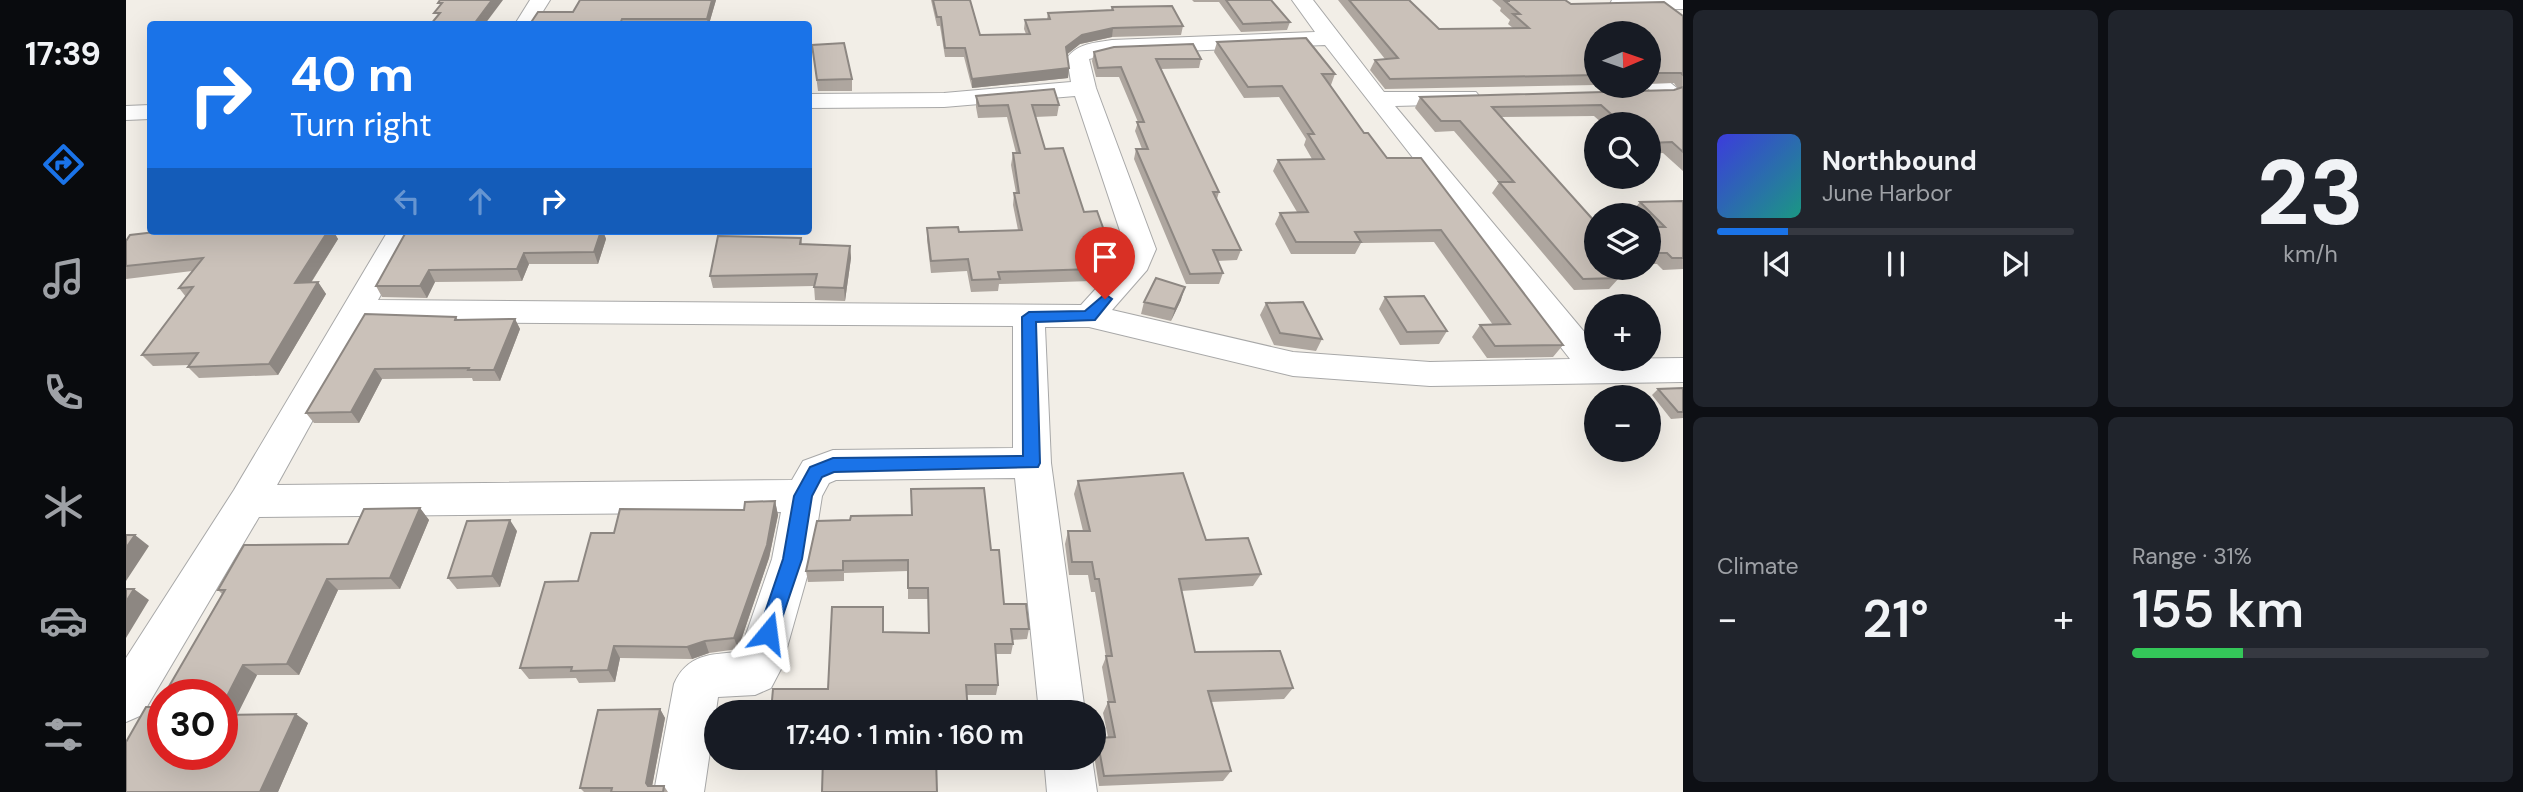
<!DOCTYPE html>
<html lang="en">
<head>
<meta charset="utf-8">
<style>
	:root { --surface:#171b24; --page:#20242c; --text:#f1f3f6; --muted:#9ea1a6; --line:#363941; --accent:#1a73e8 }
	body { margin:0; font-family:"DM Sans",sans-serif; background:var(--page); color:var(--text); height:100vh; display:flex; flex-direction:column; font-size:26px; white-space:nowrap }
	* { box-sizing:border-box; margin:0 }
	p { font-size:23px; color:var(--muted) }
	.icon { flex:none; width:38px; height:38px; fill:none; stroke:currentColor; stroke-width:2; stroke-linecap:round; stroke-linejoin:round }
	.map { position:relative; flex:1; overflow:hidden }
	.side { display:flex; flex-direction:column; gap:10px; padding:10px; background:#0d0f14; width:840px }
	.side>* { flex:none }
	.guide { position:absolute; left:21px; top:21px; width:665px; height:214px; border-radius:7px; box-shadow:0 7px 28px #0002; background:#1a73e8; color:#fff; overflow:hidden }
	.needle { width:46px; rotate:88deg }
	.tools { position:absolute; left:1458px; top:21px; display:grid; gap:14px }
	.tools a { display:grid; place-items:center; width:77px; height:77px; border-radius:50%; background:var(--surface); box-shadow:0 7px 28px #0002; font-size:35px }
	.speed { position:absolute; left:21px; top:679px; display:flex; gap:14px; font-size:35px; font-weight:700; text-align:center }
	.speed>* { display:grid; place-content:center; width:91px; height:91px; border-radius:50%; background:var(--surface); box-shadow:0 7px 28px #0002; line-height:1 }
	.speed .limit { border:10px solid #d22; background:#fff; color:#111 }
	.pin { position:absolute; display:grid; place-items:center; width:60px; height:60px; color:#fff; margin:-72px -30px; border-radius:50% 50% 50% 0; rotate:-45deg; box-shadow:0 0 7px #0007 }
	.pin .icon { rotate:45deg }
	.me { position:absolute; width:77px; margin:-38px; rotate:16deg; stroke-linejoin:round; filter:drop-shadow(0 0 5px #0008) }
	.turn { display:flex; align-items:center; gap:24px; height:147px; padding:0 28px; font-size:32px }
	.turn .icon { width:91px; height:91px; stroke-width:2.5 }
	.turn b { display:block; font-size:49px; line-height:60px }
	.lanes { display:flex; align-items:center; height:66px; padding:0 28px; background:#0003; justify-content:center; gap:35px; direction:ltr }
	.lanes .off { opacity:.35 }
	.big { font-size:52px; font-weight:600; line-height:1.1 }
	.side .tile { flex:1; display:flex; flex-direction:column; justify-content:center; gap:10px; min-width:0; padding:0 24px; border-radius:10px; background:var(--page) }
	.side .dial { align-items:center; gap:0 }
	.dial b { font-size:91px; line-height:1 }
	.song { display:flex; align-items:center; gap:21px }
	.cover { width:84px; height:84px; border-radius:10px; background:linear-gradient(135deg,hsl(240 70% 55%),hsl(170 70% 35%)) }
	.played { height:7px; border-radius:4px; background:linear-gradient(90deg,var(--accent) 20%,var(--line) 20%) }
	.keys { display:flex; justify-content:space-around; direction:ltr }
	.heat { display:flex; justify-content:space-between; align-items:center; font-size:38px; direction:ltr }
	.charge { height:10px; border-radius:5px; background:linear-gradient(90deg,#34c759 31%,var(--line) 0) }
	.side .tiles { flex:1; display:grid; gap:10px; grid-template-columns:repeat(2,1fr) }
	.trip { position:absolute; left:578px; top:700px; width:402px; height:70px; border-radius:35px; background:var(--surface); box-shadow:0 7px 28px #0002; font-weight:600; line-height:70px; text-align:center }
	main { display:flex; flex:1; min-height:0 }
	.dock { display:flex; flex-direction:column; width:126px; justify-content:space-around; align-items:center; background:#090b0e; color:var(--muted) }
	.dock .icon { width:49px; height:49px }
	.dock .current { color:var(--accent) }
	.dock b { font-size:32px; color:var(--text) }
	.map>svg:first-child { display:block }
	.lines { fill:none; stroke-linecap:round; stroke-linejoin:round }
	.minor-casing { stroke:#a8a8a8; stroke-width:2 }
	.minor { fill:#fff; fill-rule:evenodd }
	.wall { fill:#aea69f }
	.shaded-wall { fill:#8d8782 }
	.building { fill:#cac1b9; stroke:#8d8782; stroke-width:2 }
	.route { fill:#1a73e8; stroke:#114b97; stroke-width:2 }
</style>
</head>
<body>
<main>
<nav class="dock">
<b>17:39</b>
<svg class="icon current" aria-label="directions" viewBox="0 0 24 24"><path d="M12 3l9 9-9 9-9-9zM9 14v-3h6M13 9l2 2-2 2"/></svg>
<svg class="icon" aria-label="music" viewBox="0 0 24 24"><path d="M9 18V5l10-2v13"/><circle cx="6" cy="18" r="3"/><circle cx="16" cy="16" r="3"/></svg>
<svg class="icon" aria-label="phone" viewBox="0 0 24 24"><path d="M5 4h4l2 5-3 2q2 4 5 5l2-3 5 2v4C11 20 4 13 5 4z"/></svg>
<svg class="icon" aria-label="climate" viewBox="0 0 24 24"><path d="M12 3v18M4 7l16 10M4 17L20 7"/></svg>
<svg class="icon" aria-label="car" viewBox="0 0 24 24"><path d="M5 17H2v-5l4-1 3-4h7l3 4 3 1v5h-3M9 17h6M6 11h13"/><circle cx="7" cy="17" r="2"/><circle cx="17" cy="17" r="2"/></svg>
<svg class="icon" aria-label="filters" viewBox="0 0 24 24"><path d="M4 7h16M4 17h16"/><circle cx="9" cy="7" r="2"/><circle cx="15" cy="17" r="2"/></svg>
</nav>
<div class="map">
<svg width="1557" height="792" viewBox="0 0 1557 792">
	<rect width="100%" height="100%" fill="#f2eee7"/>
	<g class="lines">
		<g class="minor-casing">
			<path id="minor" d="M404 0H424L409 24H389Z
				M1166 0H1187L1258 92H1350L1354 97 1350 102 1342 104 1269 106 1470 346V359L1557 358V382L1304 386 1167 376 963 327H919L925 463 959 712H913L889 478 710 480 703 483 696 496 686 559 655 669 645 688 629 695 592 697 578 792H528L548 684C561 654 585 654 614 652L646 559 655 512 133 517 16 715 0 722V658L108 490 262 231H290L252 300 955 305 996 260 1000 249 949 96 818 107 682 108V94L818 93 945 82 941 58C952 43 968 43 986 40L1189 32ZM1199 45 1444 359 1304 362 1167 352 986 310 1021 270 1030 249 970 88 963 59 986 54ZM241 322 887 326V448L707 450 677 461 666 480 151 485Z
				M1486 0H1557V9L1494 10 1487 8 1484 4Z
				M1522 69 1530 71 1557 93V112L1548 110 1519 86H1522Z
				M24 105V119L0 120V106Z
				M918 758H966L971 792H921Z"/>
		</g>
		<use href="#minor" class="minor"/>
	</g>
	<path class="wall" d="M590 0 583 24H404L447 12Z
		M805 0H844L854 35 900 34 898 29 899 20 921 19 922 13 985 10 986 7 1057 26 1055 35 986 37 954 44 941 54 943 68 942 78 846 88 838 57H819L814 26H811Z
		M1066 0H1145L1164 22 1161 30 1115 32 1093 2H1068Z
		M1212 0H1283L1313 29 1387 28 1382 24 1384 20 1374 11 1375 8 1366 0H1439L1445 4 1557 16V171L1537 153 1522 154V124H1477L1468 116 1375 117 1470 268 1493 278 1483 289 1448 290 1366 193 1373 183 1328 131 1309 132 1289 108 1294 97 1548 90 1552 89 1548 83 1522 84V33H1470V85L1259 89 1244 70 1249 60 1259 59Z
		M1091 42 1209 74 1205 85H1203L1238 133 1437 345 1427 357 1361 358 1346 337 1354 325H1367L1308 242 1235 243 1229 254H1165L1149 224 1154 213 1171 212 1147 171 1152 160 1186 159 1178 145 1180 139 1153 97 1118 98 1088 52Z
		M686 45 726 79V91H692Z
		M968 52 1075 59 1073 68 1034 69 1093 192 1091 199 1115 250 1111 260 1091 261 1097 273 1093 284H1060L1008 159 1010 149H1016L1009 131 1012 122 993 77H970L966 61Z
		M850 96 933 105 931 116 909 117 919 149 958 212 980 236 977 248H962L968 269 965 281 873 284 872 291 845 292 841 271 805 273 801 240V228L833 232 892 230 887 205 888 193H890L885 165 887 153H890L881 117 852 118 850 107Z
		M1557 201V269L1537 270 1531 264H1522V215H1507L1505 213 1514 202Z
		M38 231H211L209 234 212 239 185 283 192 282 200 294 152 375 73 378 62 367 63 365 27 366 16 355 60 297 53 288 66 271 0 279V241Z
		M285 231H477L480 239 472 264H403L396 281 309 282 301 298 256 297 250 286Z
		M675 238 676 244 724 246 725 258 719 301 689 300 688 286 587 288 584 276Z
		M1259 297 1321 331 1313 344 1274 345 1253 309Z
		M1055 300 1045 321 1015 314 1018 302Z
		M1140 303 1196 339 1190 351 1148 345 1134 315Z
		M330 317 332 320 389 319 394 329 374 381H347L346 378 256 379 233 423H188L180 413Z
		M1557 388V418L1545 419 1526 395 1532 389Z
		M952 481 1080 540 1135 574 1127 586 1055 591 1069 652 1167 688 1158 699 1085 702 1105 771 1097 781 973 786 968 755V745L971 738 982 737 977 713 982 702 976 667 980 657 969 592H965L962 575H943L939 544 942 531H957L948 494Z
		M649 501 652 515 643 558 612 649 583 653 566 659 494 658 489 682 453 683 450 678 403 679 394 668 452 581 488 533 618 510Z
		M294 508 303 520 274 589 212 590 173 675H131L111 715 182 723 152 792H0L31 707 96 594 92 590 222 544Z
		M724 520 865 550 878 604 903 629 901 639 886 640 887 644 885 654H870L872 685 870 695H841L702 689 758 632 803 633 802 599H782V571L718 573V581L682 582 680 571Z
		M391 531 374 587 331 589 322 578Z
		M534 709 539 718 526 786H538L542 792H458L454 788Z
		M643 758H810L697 764H645Z"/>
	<path class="shaded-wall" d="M366 0H377L359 24H348Z
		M586 0H590L583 24H582L581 19Z
		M987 28 986 37 954 44 939 56 940 47 956 35Z
		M943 68 942 78 846 88V79Z
		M200 231H211L209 234 212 239 177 295 169 283Z
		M475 231H477L480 239 472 264 468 252Z
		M724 246 725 258 719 301 718 288Z
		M398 253 403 264 396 281 391 269Z
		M303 270 309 282 301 298 294 286Z
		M192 282 200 294 152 375 143 364Z
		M1059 287 1055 300 1045 321 1049 309Z
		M389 319 394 329 374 381 368 370Z
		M249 369 256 379 233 423 225 412Z
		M649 501 652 515 643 558 612 649 608 638Z
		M294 508 303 520 274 589 264 578Z
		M384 520 391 531 374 587 366 576Z
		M9 535 23 546 0 581V548Z
		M201 579 212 590 173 675 161 664Z
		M8 589 23 600 0 638V602Z
		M579 641 583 653 566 659 561 647Z
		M488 646 494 658 489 682 482 670Z
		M117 665 131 675 106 725 96 719V706Z
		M534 709 539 718 525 792 520 783Z
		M170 714 182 723 152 792H134Z"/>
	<path class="building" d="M314 0H366L348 24H305L314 13H308L316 3H312Z
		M454 0H586L581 19H496L494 24H404L412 12H447Z
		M807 0H844L854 35 904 34 899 20 924 19 922 13 987 10 986 7 1046 6 1057 26 987 28 956 35 940 47 943 68 846 79 839 48H819L815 17H811Z
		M1100 0H1145L1164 22 1117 24Z
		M1223 0H1283L1313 29 1403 28 1387 14H1394L1379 1H1383V0H1439L1445 4 1538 2 1557 16V75L1555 73H1522V33H1470V75L1264 79 1249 60 1272 58Z
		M1180 38 1209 74H1196L1238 133H1242L1261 158H1295L1437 345 1369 346 1354 325 1384 324 1315 230 1229 232 1235 242H1170L1154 213 1182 212 1152 160 1198 159 1182 134H1188L1156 86 1122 87 1091 42Z
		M718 43 726 79 691 80 686 45Z
		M1067 44 1075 59H1030L1093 192H1087L1115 250H1087L1097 273 1064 274 1010 149H1022L1011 122H1018L995 67 972 68 968 52 988 47Z
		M1557 87V152L1546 142 1522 143V124H1496L1475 105 1366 107 1470 223V268H1483L1493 278 1457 279 1373 182H1388L1334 121H1315L1294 97 1548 90Z
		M928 89 933 105H906L919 149 937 148 958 212 971 211 980 236 958 237 968 269 872 272 874 279 846 280 842 259 805 261 801 228 832 227 833 232 896 230 888 193H893L887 153H894L882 105 853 106 850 96Z
		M1557 201V258H1546L1541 253H1522V227H1539L1514 202Z
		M38 231H202L169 283 192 282 143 364 62 367 72 353 16 355 67 287 53 288 77 258 0 266V241L4 235Z
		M285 231H475L468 252 398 253 391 269 303 270 294 286H250L280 232H285Z
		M592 236 675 238 674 244 724 246 718 288 688 287 691 274 584 276Z
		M1030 278 1059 287 1049 309 1018 302Z
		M1298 296 1321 331 1281 332 1259 297Z
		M1177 302 1196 339 1154 333 1140 303Z
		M239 314 330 317 329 320 389 319 368 370H342L343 368 249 369 225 412 180 413Z
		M1557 388V412H1552L1532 389Z
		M1057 473 1080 540 1122 538 1135 574 1053 579 1069 652 1154 651 1167 688 1082 691 1105 771 978 776 971 738 989 737 982 702H989L980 656H986L973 579H969L966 562H946L942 531H964L952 481Z
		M858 488 865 550H873L878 604H900L903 629H885L887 644H869L872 685H840L842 712H645L647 689H702L706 607H757V632L803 633 802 588H782V560L717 561V570L680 571 691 521 724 520 725 516 786 515 785 489Z
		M649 501 641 545 608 638 579 641 561 647 488 646 482 670 445 671 446 667 394 668 419 582 452 581 465 533H488L494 509 618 510 619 502Z
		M294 508 264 578 201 579 161 664 117 665 96 706V695H38L99 590H92L118 545 222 544 238 509Z
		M384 520 366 576 322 578 341 521Z
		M0 535H9L0 548Z
		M0 589H8L0 602Z
		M37 698V754H96V715L170 714 134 792H0V742L20 707H31Z
		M534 709 520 783 522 786H538L537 792H485L486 788H454L472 710Z
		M697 758H810L811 792H696Z"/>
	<path class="route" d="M979 294 986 299 969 320 910 322 914 463 912 467 708 472 696 477 686 496 676 559 651 633 649 640 642 643 635 640 632 633 657 559 668 496 684 467 707 458 897 456 896 317 903 312 959 311Z"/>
</svg>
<div class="tools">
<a><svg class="needle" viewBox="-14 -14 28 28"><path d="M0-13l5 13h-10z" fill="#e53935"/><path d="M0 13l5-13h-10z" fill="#9ea1a6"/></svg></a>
<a><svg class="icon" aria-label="search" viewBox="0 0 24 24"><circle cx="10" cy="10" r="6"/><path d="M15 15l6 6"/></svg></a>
<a><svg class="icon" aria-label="layers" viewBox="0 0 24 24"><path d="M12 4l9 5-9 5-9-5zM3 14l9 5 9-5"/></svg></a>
<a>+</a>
<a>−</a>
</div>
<div class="speed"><div class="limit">30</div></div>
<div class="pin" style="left:979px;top:299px;background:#d93025"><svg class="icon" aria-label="arrive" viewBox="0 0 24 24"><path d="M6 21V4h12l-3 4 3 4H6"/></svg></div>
<svg class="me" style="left:642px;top:633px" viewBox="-20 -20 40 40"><path d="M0-17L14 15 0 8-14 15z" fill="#1a73e8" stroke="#fff" stroke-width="4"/></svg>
<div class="trip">17:40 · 1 min · 160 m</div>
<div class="guide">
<div class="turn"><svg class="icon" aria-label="right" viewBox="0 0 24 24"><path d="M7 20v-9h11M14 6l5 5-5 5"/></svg><div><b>40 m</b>Turn right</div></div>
<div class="lanes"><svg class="icon off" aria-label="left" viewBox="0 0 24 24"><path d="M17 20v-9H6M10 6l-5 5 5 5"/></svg><svg class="icon off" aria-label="ahead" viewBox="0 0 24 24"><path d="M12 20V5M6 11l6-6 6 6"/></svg><svg class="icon" aria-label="right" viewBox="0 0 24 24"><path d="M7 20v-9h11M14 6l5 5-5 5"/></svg></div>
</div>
</div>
<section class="side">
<div class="tiles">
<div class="tile">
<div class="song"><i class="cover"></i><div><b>Northbound</b><p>June Harbor</p></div></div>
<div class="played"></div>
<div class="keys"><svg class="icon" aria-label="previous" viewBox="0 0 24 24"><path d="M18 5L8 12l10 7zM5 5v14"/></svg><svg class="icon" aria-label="pause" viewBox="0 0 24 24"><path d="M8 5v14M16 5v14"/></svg><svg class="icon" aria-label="next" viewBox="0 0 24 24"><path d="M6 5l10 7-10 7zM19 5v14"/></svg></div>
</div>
<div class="tile dial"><b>23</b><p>km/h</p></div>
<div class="tile"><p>Climate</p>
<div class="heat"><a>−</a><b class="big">21°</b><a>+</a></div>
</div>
<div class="tile"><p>Range · 31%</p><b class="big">155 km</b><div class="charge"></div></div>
</div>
</section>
</main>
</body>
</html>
